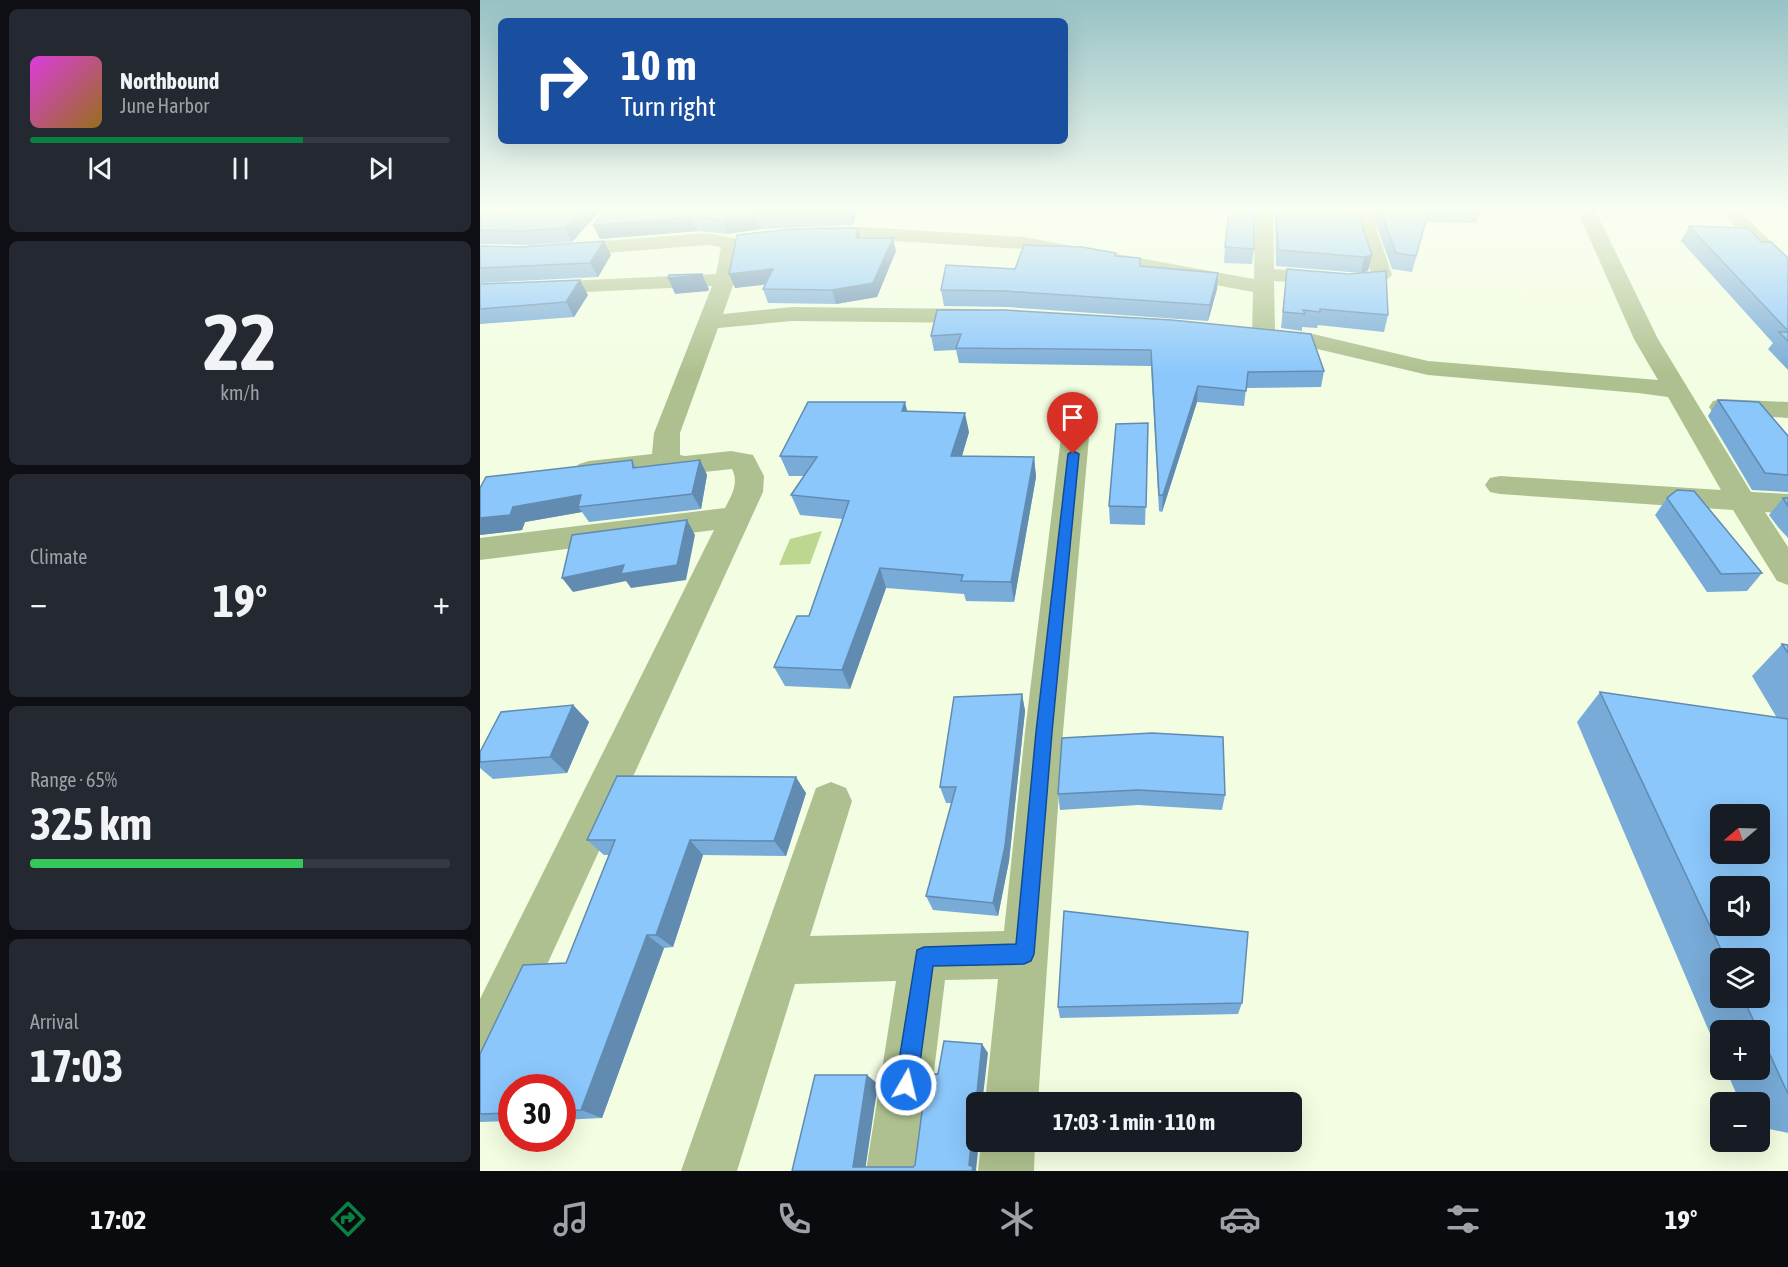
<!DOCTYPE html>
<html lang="en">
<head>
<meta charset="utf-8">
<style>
	:root { --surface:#171b24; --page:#242831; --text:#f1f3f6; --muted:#9ea1a6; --line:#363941; --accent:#0b8043 }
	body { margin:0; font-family:"Asap Condensed",sans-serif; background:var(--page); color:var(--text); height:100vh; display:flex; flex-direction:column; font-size:22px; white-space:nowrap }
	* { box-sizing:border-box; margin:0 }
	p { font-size:20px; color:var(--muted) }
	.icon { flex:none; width:33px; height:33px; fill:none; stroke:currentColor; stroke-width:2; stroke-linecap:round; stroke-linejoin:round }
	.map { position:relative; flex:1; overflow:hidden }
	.panel { display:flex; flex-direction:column; gap:9px; padding:9px; background:#0d0f14; width:480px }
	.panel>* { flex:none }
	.hud { position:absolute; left:18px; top:18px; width:570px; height:126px; border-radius:9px; box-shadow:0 6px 24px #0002; background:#1a4fa0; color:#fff; overflow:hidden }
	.needle { width:39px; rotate:251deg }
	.controls { position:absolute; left:1230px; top:804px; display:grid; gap:12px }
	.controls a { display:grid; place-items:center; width:60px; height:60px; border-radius:9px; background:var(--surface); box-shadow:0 6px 24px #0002; font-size:30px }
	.speed { position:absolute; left:18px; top:1074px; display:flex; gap:12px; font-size:30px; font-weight:700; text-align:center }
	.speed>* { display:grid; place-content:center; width:78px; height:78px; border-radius:50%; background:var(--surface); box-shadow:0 6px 24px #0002; line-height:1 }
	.speed .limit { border:9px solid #d22; background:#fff; color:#111 }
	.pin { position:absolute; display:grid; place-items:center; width:51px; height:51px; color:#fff; margin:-62px -26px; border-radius:50% 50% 50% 0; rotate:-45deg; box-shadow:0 0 6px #0007 }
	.pin .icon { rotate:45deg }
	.me { position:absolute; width:66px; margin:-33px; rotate:8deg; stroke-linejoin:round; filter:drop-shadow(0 0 4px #0008) }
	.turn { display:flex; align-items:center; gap:21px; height:126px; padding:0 24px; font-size:27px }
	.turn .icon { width:78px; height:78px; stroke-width:2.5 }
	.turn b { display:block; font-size:42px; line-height:51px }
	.big { font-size:45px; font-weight:700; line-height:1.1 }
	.panel .widget { flex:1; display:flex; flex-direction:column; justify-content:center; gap:9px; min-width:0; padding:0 21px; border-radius:9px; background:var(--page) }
	.panel .dial { align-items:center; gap:0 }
	.dial b { font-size:78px; line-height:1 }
	.song { display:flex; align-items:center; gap:18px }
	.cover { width:72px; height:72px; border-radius:9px; background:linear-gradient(135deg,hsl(300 70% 55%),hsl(40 70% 35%)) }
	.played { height:6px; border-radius:3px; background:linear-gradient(90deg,var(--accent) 65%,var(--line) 65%) }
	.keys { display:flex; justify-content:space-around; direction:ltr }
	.heat { display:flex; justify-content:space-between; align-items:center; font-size:33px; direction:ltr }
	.charge { height:9px; border-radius:4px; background:linear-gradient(90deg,#34c759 65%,var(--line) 0) }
	.trip { position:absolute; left:486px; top:1092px; width:336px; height:60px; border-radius:9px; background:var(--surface); box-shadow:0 6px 24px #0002; font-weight:700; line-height:60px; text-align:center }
	.menu { display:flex; height:96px; justify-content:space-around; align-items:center; background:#090b0e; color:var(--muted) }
	.menu .icon { width:42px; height:42px }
	.menu .selected { color:var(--accent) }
	.menu b { font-size:27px; color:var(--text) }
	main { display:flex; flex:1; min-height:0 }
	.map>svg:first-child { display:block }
	.water { fill:#bdd791 }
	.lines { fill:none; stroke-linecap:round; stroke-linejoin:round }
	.street { fill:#aec08f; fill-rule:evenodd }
	.wall { fill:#78abd8; fill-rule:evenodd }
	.shaded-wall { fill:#618bb0 }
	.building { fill:#8bc7fb; stroke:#618bb0; stroke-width:1.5; fill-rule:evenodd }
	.route { fill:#1a73e8; stroke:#114b97; stroke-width:1.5 }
</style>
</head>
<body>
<main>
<section class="panel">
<div class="widget">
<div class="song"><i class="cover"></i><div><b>Northbound</b><p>June Harbor</p></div></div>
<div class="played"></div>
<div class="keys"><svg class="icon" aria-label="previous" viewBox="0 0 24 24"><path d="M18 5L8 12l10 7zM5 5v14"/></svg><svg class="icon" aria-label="pause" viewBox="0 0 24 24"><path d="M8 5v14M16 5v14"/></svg><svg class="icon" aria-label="next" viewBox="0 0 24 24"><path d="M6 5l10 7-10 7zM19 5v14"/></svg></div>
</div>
<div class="widget dial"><b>22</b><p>km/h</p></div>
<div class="widget"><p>Climate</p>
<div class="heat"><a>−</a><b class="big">19°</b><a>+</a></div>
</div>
<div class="widget"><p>Range · 65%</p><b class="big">325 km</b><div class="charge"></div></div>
<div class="widget"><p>Arrival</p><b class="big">17:03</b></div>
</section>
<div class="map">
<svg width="1308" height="1171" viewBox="0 0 1308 1171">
	<rect width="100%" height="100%" fill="#f2fde1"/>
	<path class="water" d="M342 531 330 564 299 565 310 539Z"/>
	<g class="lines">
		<path class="street" d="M775 210H793L794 269 881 275 891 273 872 210H890L912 275 902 284 881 287 794 281 795 330 833 334 948 361 1178 380 1154 339 1097 210H1115L1178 339 1271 492 1308 494V514L1285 512 1308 547V585L1297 581 1253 510 1020 494 1010 492 1005 485 1010 478 1020 476 1241 490 1188 397 1158 393 948 375 833 348 776 341 772 336 773 292 544 249 384 239H335L328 237 325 233 328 229 335 227H384L544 237 774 279Z
			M1239 210H1258L1308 258V275L1301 273Z
			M227 233 254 238 261 247 255 280 243 314 312 307 499 309 507 311 510 316 507 321 499 323 312 321 238 328 200 433V455L205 456 251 451 273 455 284 476 283 492 18 1072 0 1080V999L234 530 0 560V538L245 508C252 495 259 483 252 469L205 474 188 470 109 479 99 476 95 470 99 464 109 461 172 454 174 433 232 286 0 297V285L236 274 241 247 227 245 49 259 0 258V246L49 247Z
			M1242 399 1308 402V418L1233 413 1229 407 1233 401Z
			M595 429 605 431 609 437 583 732 558 1102H505L518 979 465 980 442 1171H386L416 981 315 984 257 1171H201L336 788 351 782 366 788 372 801 330 936 524 931 545 732 581 437 585 431Z
			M501 1142H555L554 1171H498Z"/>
	</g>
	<path class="wall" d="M0 210H121L92 242 49 245 0 244Z
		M126 210H378L373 225 281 229 247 234 218 231 120 239 113 225Z
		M795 210H877L892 255 888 271 881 273 796 266Z
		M891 210H1001L996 223 946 222 932 272 912 269Z
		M1209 226 1281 242 1308 258V370L1288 349 1293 343 1201 241Z
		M378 228 380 238 416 251 397 297 356 304 288 303 283 289 286 284 255 288Z
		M124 241 131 255 118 277 0 283V246L41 247Z
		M745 247 774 249 772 264 744 263Z
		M636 256 660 266 738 273 737 289 728 321 527 307 464 306 461 290 535 269Z
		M807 269 908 315 904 332 838 325 837 328 822 327V331L801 328Z
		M0 284 108 295 94 317 0 324Z
		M457 310 844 371 841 387 766 388 764 406 717 402 682 512 679 511 671 366 479 363 476 350 454 351 451 336Z
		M1238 400 1308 436V492L1272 490 1228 416Z
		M428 411 489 432 482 456 554 457 556 477 534 602 486 601 484 594 406 588 370 689 305 686 294 667 329 616 363 519 320 515 311 495 324 476H309L300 456Z
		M668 423 665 525 630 524 629 506Z
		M152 460 156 467 220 460 227 475 221 509 109 522 102 512 45 522 42 530 0 535Z
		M1187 498 1282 573 1267 591 1227 592 1175 515Z
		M1303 498H1308V538L1298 527 1289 515Z
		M1302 644 1308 645V1133L1280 1127V1102H1260L1246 1070H1280V1030H1240V1057L1097 722 1120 692 1297 718 1272 676ZM1240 958H1280V998H1240Z
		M542 694 545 711 529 861 518 916 453 910 446 896 472 803H466L460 787Z
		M93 705 109 722 87 773 13 779 0 768V752Z
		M582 738 745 795 742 810 658 805 580 810 578 794Z
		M326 793 306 856 223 855 193 947 184 948 122 1118 82 1120V1088H32V1121L0 1122V1054L86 963 129 855H124L107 840Z
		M762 1003 758 1014 580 1018 578 1007Z"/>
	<path class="shaded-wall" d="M102 210H121L92 242 85 228Z
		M370 210H378L373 225 369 212Z
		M276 215 281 229 247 234 242 220Z
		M212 217 218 231 120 239 113 225Z
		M378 228 381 241 376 238Z
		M413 238 416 251 397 297 356 304 352 290Z
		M124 241 131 255 118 277 110 263Z
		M892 255 888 271 881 273 884 257Z
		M293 269 298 283 255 288 249 274Z
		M738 273 737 289 728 321 730 305Z
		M222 274 229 289 228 291 195 294 188 278Z
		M100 280 108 295 94 317 86 302Z
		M718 386 717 402 682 512 683 495Z
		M425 402 430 422 422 411Z
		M485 413 489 432 476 476 471 456Z
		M554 457 556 477 534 602 531 582Z
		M220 460 227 475 221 509 212 494Z
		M101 495 98 507 102 512 45 522 42 530 0 535V518L33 507Z
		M207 520 215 535 206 580 151 588 146 581 93 592 82 578Z
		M400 568 406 588 370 689 362 670Z
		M542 694 545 711 529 861 518 916 513 903Z
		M93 705 109 722 87 773 70 757Z
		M316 777 326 793 306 856 294 841Z
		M210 840 223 855 193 947 176 935Z
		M167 935 184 948 122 1118 101 1110Z
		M502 1044 508 1053 503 1096 508 1102H502L497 1093Z
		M387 1075 398 1084 385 1171 373 1167Z
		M496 1133V1142H499L496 1170 497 1171H492L489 1165 492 1135Z"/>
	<path class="building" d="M0 210H102L85 228 41 231 0 230Z
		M126 210H370L369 212 276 215 242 220 212 217 113 225Z
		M749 210H774V249L745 247Z
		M797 210H877L892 255 884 257 798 250Z
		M900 210H949L936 256 916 253Z
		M1209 226 1269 228 1281 242H1291L1308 258V331Z
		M378 228 376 238H413L393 283 352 290 283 289 293 269 249 274 257 235 311 229Z
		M124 241 110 263 0 268V246L41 247Z
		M544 245 602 247 636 253 635 256 660 258V266L738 273 730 305 525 291 461 290 466 265 535 269Z
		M807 269 869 274 906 271 908 315 840 309V312L823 310 825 314 803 312Z
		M222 274V275L188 278 189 275Z
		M100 280 86 302 0 309V284Z
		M457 310H525L692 320 831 334 844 371 768 372 766 391 718 386 683 495H679L671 350 476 348 481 334 451 336Z
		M1299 332H1308V341Z
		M1238 400 1279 402 1308 436V475L1285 473Z
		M328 402H425L422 411 485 413 471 456 554 457 531 582 481 581 483 575 400 568 362 670 294 667 317 616H329L369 501 311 495 337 457 300 456Z
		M668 423 666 507 629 506 636 424Z
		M152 460 153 468 220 460 212 494 98 507 101 495 33 507 30 515 0 518V488L6 477Z
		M1197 490 1214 491 1282 573 1241 574 1187 498Z
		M1303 498H1308V506Z
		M207 520 197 565 141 574 144 565 82 578 92 535Z
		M1302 644 1308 645V653Z
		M1120 692 1308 719V1094L1280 1033V1030H1278L1263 998H1280V958H1245ZM1240 814H1280V854H1240ZM1240 886H1280V926H1240Z
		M542 694 525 846 513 903 446 896 476 787H460L474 697Z
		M93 705 70 757 0 762V752L21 712Z
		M672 733 743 737 745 795 658 790 578 794 582 738Z
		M137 776 316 777 294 841 210 840 176 935H167L101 1110 82 1111V1088H32V1113L0 1114V1054L43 965 86 963 135 840H107Z
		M584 911 768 932 762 1003 578 1007Z
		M464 1041 502 1044 497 1093 503 1096 502 1102H496V1133L492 1135 489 1165 493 1167 492 1171H312L335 1075H387L373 1167H433L435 1165 447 1074H458Z"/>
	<linearGradient id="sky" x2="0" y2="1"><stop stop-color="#97c2c5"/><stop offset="0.56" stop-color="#f9fef2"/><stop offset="1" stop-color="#f9fef2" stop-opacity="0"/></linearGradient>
	<rect width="1308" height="374" fill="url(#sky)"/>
	<path class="route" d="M593 451 599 454 572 732 554 954 551 961 544 964 453 966 437 1085 434 1093 426 1096 418 1093 415 1085 437 950 444 947 536 944 556 732 588 454Z"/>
</svg>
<div class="controls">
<a><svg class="needle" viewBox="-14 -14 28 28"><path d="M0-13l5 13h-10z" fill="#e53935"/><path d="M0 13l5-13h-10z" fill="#9ea1a6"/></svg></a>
<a><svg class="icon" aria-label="sound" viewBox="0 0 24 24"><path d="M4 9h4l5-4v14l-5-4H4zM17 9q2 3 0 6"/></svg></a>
<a><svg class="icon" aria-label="layers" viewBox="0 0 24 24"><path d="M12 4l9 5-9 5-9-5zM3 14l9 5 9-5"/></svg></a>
<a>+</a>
<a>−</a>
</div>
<div class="speed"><div class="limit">30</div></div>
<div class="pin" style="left:593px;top:454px;background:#d93025"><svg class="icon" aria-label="arrive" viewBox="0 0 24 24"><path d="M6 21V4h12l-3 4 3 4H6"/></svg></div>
<svg class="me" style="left:426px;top:1085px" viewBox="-20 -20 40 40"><circle r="17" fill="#1a73e8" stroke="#fff" stroke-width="3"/><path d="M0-11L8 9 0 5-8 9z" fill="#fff"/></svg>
<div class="trip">17:03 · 1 min · 110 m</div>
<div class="hud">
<div class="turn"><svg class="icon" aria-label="right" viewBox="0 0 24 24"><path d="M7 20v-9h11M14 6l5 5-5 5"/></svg><div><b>10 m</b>Turn right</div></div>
</div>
</div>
</main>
<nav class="menu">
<b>17:02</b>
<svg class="icon selected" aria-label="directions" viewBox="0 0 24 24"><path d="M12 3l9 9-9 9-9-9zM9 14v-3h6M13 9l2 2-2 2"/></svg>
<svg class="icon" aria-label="music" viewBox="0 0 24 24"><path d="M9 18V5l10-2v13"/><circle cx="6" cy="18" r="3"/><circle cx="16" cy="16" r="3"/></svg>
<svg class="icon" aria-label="phone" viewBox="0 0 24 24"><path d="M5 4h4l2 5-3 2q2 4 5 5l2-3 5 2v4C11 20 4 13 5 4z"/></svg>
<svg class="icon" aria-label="climate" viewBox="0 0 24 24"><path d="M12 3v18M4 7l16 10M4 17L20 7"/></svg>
<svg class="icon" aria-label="car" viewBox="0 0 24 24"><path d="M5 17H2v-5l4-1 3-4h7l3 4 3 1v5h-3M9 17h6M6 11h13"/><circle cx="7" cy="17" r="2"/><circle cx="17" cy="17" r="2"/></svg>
<svg class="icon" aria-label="filters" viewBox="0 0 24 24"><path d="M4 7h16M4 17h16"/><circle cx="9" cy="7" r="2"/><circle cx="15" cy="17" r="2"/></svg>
<b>19°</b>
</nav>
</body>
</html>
